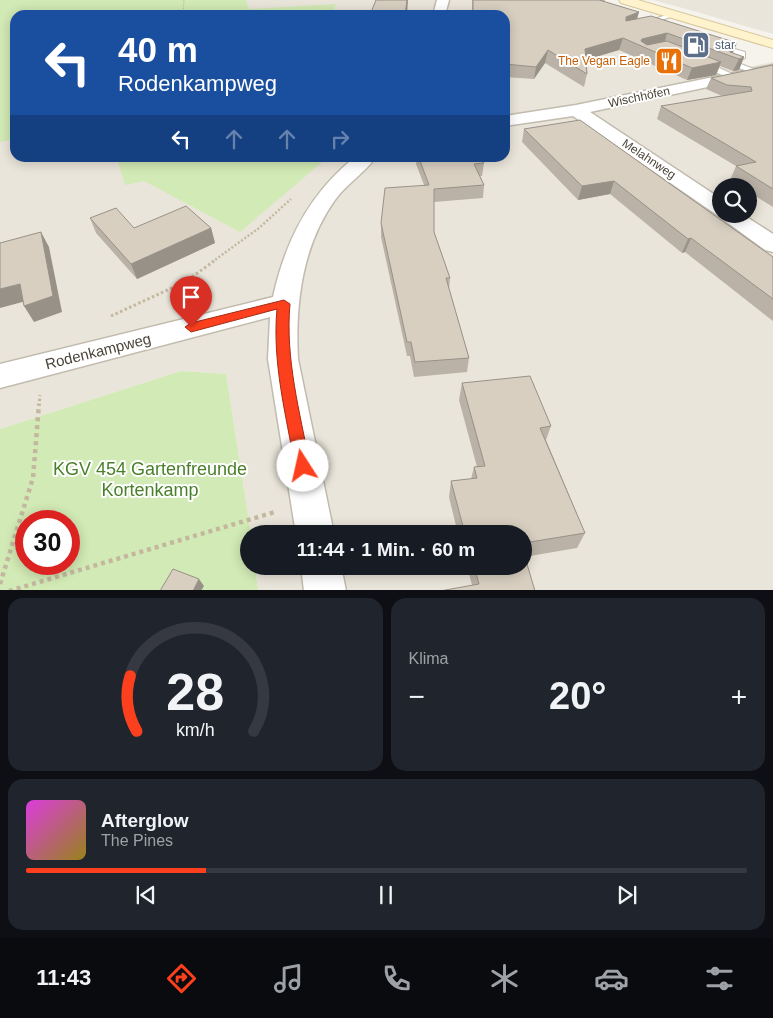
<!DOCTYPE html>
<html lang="de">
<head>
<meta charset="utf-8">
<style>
	:root { --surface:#171b24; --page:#20242c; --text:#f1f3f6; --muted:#9ea1a6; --line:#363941; --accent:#fc3f1d }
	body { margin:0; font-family:Helvetica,sans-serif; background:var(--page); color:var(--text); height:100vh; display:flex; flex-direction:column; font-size:19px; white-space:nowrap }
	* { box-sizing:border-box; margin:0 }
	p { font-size:16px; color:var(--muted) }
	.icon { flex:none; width:28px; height:28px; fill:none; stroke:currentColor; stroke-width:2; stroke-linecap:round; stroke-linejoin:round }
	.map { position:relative; height:590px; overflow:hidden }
	.panel { display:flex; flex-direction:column; gap:8px; padding:8px; background:#0d0f14; flex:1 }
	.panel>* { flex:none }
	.banner { position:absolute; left:10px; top:10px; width:500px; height:152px; border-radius:15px; box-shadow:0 2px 12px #0003; background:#1a4fa0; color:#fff; overflow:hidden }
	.fabs { position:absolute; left:712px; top:178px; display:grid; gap:10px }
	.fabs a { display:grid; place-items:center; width:45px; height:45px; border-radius:50%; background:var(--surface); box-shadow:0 2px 12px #0003; font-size:25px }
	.speed { position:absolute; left:15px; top:510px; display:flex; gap:10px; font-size:25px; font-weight:700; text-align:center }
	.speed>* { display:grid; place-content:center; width:65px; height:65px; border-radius:50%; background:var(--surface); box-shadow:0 2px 12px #0003; line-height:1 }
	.speed .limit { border:8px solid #d22; background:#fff; color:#111 }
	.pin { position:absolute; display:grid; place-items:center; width:42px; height:42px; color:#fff; margin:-51px -21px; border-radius:50% 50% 50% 0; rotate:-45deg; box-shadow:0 0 5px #0007 }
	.pin .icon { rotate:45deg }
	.me { position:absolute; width:55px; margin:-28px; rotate:350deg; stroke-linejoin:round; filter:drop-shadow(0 0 4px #0008) }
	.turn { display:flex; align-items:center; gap:18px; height:105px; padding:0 25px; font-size:22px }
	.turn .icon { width:65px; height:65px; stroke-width:2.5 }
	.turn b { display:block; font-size:35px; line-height:42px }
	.lanes { display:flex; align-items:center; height:48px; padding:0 25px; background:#0003; justify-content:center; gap:25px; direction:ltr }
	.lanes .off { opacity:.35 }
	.big { font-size:38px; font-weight:700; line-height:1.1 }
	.panel .tile { flex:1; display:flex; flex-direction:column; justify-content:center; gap:8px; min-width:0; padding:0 18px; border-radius:15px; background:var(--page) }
	.panel .dial { align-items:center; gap:0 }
	.dial svg { height:130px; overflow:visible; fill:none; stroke:var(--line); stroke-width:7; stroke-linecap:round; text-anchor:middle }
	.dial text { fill:var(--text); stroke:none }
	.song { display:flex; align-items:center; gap:15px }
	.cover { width:60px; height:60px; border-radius:8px; background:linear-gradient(135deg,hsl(300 70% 55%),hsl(50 70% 35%)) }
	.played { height:5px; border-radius:2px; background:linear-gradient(90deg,var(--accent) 25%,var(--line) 25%) }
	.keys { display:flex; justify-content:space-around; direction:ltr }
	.heat { display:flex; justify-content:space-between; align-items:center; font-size:28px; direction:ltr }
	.panel .tiles { flex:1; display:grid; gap:8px; grid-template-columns:1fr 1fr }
	.tile:last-child { grid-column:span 2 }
	.trip { position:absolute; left:240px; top:525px; width:292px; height:50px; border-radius:25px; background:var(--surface); box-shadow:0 2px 12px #0003; font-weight:700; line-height:50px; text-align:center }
	.tabs { display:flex; height:80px; justify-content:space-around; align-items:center; background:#090b0e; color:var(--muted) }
	.tabs .icon { width:35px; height:35px }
	.tabs .selected { color:var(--accent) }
	.tabs b { font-size:22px; color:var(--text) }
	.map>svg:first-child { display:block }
	.residential { fill:#eae5da; fill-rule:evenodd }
	.green { fill:#d2eab5; fill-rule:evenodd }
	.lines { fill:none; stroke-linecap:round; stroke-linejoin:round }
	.lane-casing { stroke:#c2bbae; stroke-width:2 }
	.street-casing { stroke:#c2bbae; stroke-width:3 }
	.secondary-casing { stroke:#d6c79b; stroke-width:2 }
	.path-far3 { stroke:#c4b79f; stroke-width:1; stroke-dasharray:1 1; stroke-linecap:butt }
	.path-far2 { stroke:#c4b79f; stroke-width:2.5; stroke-dasharray:2 2; stroke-linecap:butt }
	.path-far1 { stroke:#c4b79f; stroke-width:3; stroke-dasharray:2.5 2.5; stroke-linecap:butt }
	.path { stroke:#c4b79f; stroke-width:4.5; stroke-dasharray:4 4; stroke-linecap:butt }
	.lane { fill:#fff; fill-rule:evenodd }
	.street { fill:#fff; fill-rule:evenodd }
	.secondary { fill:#fff3cd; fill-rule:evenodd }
	.wall { fill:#bab2a6 }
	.shaded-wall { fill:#979187 }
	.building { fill:#d8cfc1; stroke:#979187 }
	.route { fill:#fc3f1d; stroke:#a42913 }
	.labels { text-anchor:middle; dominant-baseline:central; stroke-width:4; stroke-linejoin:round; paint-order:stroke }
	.far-service-label { font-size:12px; fill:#4e5e75; stroke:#fff; text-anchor:start }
	.far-food-label { font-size:12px; fill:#c56008; stroke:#fff; text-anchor:end }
	.far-street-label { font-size:12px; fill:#4b4439; stroke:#fff }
	.street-label { font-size:15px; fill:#4b4439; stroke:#fff }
	.near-park-label { font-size:18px; fill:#4a7f2a; stroke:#fff }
</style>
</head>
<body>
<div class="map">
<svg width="773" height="591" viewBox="0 0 773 591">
	<rect width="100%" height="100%" fill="#f6f3ec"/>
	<path class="residential" d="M0 0H595L634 45 661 42 734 70 773 62V590H258L255 566H524V534H251L226 374 181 371 0 429ZM15 15H505V158H15ZM721 186H749V214H721Z
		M653 0H773V34L697 12Z"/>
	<path class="green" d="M0 0H246L249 9 336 4 332 15H15V139L0 142Z
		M117 158H327L240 232 144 181 125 185Z
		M181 371 226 374 251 534H249V566H255L258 590H0V429ZM26 521H69V564H26Z"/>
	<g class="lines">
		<g class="lane-casing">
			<path id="lane" d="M674 12 676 15 644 26 641 24Z
				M714 43 745 52V58L736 62 761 72 757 74 726 64V60L738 55 714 47Z
				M698 61H704L739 77 732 79 698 65Z"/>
		</g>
		<g class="street-casing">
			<path id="street" d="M437 0H449L445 15H433Z
				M773 65V73L590 112 721 199V214H742L773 234V252L765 250 717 215 573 116 505 126V116L576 105Z
				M354 158H375C364 174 346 184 335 200 302 246 295 304 298 359L334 534H296L268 359 270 317 0 388V364L273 297C285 242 309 194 354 158Z
				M301 566H341L346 591H304Z"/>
		</g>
		<g class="secondary-casing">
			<path id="secondary" d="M619 0H638L773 40V48L621 3Z"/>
		</g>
		<path class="path-far3" d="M183 15 184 0"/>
		<path class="path-far2" d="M212 262 259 228 291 199"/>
		<path class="path-far1" d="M111 316 185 282 214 261
			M39 406 40 395"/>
		<path class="path" d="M0 584 33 478 39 404
			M9 591 275 512"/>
		<use href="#lane" class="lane"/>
		<use href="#street" class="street"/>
		<use href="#secondary" class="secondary"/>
	</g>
	<path class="wall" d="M472 0H605L604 2 637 19 744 57 739 70 733 71 720 66 716 75 687 80 619 50 586 60 587 74 584 87 545 63 534 79 505 77V15H472Z
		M773 65V207L749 192V186H740L730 180 736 166 657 119 661 106 722 96 706 89 711 78Z
		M524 129 773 257V321L685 252 682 253 610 194 578 200 522 142Z
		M417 158 484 163 482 176H480L484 185 483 198 434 202V232L450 278 449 290 469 358 467 372 414 377 410 356H407L381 237V223L424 185 416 164Z
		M90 218 134 228H211L215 243 137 279 96 233Z
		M462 383 551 426 546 440 585 533 577 548 524 557 535 591 472 585 467 566H524V534H458L449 497 451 481 471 479 474 467H477L459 400Z"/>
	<path class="shaded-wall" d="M407 0H408L407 15H405Z
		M639 12 636 23 622 28 626 17Z
		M667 33 664 45H640L642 39Z
		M623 38 619 50 582 61 585 49Z
		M737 43 732 55 730 56 729 46Z
		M548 50 545 63 534 79 536 67Z
		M744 57 739 70 733 71 739 59Z
		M721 62 716 75 687 80 692 68Z
		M614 181 610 194 578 200 582 186Z
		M211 228 215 243 137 279 131 264Z
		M41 232 49 247 62 312 34 322 24 306Z
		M691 238 685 252 682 253 688 239Z
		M20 284 30 300 0 308V289Z
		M199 579 204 586 201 591H193Z"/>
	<path class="building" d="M376 0H407L405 15H370Z
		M473 0H599L639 12 626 17V21L651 16 737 43 729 46 730 52 744 57 739 59 667 33 642 39 641 41 647 45 667 41 721 62 692 68 623 38 585 49 587 74 548 50 536 67 505 64V15H473Z
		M773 65V189L736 166 756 162 661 106 752 91 751 87 727 85 711 78Z
		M580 120 773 257V299L691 238 688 239 614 181 582 186 524 129Z
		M419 158H481L484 163 474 164 484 185 434 189V232L450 278H446L469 358 415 362 411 342H407L381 223 385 188 429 185Z
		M186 206 211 228 131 264 90 218 116 208 134 228Z
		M41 232 53 296 24 306 20 284 0 289V243Z
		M530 376 551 426 540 428 585 533 524 543V534H465L451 481 477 478 474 467 485 466 462 383Z
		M524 554 535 591H440L479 584 474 566H524Z
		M173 569 199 579 193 591H160Z"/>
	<path class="route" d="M284 300 290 304C285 359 300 412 310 466L308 471 303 473 298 471 295 466C286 415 272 362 277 309L191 332 185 327 191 323Z"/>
	<defs>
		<g id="fuel-square" transform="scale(1.4375)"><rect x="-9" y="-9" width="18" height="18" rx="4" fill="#5c6f8a" stroke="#fff"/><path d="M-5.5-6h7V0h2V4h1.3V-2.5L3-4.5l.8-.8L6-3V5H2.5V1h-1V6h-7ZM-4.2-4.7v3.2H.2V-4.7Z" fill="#fff"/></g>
		<g id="restaurant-square" transform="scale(1.4375)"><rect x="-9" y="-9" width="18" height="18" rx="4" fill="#e8710a" stroke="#fff"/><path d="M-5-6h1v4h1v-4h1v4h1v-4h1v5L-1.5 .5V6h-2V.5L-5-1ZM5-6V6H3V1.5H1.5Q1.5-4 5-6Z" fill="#fff"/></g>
	</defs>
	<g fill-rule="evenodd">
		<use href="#fuel-square" x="696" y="45"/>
		<use href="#restaurant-square" x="669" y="61"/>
	</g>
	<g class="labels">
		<g class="far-service-label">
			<text x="715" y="45">star</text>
		</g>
		<g class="far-food-label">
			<text x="650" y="61">The Vegan Eagle</text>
		</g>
		<g class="far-street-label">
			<text transform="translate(639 97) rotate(-12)">Wischhöfen</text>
			<text transform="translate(649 159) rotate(34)">Melahnweg</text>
		</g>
		<g class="street-label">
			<text transform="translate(98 351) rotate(-14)">Rodenkampweg</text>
		</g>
		<g class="near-park-label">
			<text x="150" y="469">KGV 454 Gartenfreunde<tspan x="150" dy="21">Kortenkamp</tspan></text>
		</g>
	</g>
</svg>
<div class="fabs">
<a><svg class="icon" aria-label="search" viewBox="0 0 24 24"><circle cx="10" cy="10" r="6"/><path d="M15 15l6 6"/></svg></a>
</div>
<div class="speed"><div class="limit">30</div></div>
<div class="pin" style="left:191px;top:327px;background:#d93025"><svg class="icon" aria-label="arrive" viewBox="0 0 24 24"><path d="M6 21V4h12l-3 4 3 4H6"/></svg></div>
<svg class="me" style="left:303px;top:466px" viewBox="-20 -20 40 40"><circle r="19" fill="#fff"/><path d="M0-13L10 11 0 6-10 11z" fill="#fc3f1d"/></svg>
<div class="trip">11:44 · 1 Min. · 60 m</div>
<div class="banner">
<div class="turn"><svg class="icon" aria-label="left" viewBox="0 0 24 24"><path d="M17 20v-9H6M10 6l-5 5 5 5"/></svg><div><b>40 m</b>Rodenkampweg</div></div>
<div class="lanes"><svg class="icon" aria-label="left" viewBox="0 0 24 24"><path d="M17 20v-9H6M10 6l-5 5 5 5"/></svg><svg class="icon off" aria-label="ahead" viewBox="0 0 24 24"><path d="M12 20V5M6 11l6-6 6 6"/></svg><svg class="icon off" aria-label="ahead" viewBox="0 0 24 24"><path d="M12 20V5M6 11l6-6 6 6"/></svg><svg class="icon off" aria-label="right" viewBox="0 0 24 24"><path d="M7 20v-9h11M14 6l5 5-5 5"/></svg></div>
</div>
</div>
<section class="panel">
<div class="tiles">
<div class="tile dial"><svg viewBox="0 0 100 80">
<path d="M14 69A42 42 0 1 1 86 69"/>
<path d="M14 69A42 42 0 0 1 10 35" stroke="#fc3f1d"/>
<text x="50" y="56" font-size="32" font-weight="700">28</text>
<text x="50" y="72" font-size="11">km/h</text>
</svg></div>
<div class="tile"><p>Klima</p>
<div class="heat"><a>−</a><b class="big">20°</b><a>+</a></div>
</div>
<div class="tile">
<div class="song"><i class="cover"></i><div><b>Afterglow</b><p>The Pines</p></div></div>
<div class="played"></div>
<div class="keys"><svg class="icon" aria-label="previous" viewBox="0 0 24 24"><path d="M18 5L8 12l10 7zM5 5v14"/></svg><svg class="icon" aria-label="pause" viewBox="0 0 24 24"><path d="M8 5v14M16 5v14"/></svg><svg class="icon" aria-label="next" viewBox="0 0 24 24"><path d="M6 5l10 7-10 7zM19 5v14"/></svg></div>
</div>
</div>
</section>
<nav class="tabs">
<b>11:43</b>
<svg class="icon selected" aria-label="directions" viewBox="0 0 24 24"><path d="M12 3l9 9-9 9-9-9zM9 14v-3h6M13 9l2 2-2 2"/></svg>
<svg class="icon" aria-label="music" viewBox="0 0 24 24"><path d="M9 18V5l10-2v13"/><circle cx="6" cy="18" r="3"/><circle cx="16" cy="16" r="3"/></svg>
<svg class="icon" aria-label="phone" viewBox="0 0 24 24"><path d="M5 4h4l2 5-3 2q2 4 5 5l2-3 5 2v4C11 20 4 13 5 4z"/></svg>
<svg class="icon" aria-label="climate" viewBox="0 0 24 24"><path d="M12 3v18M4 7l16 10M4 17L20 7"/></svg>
<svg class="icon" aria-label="car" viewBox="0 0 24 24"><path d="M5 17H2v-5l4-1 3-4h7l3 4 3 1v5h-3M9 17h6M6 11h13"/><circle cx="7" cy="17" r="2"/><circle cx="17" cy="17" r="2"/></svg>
<svg class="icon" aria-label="filters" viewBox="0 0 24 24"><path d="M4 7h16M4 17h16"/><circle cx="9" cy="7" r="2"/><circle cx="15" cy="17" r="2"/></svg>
</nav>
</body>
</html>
